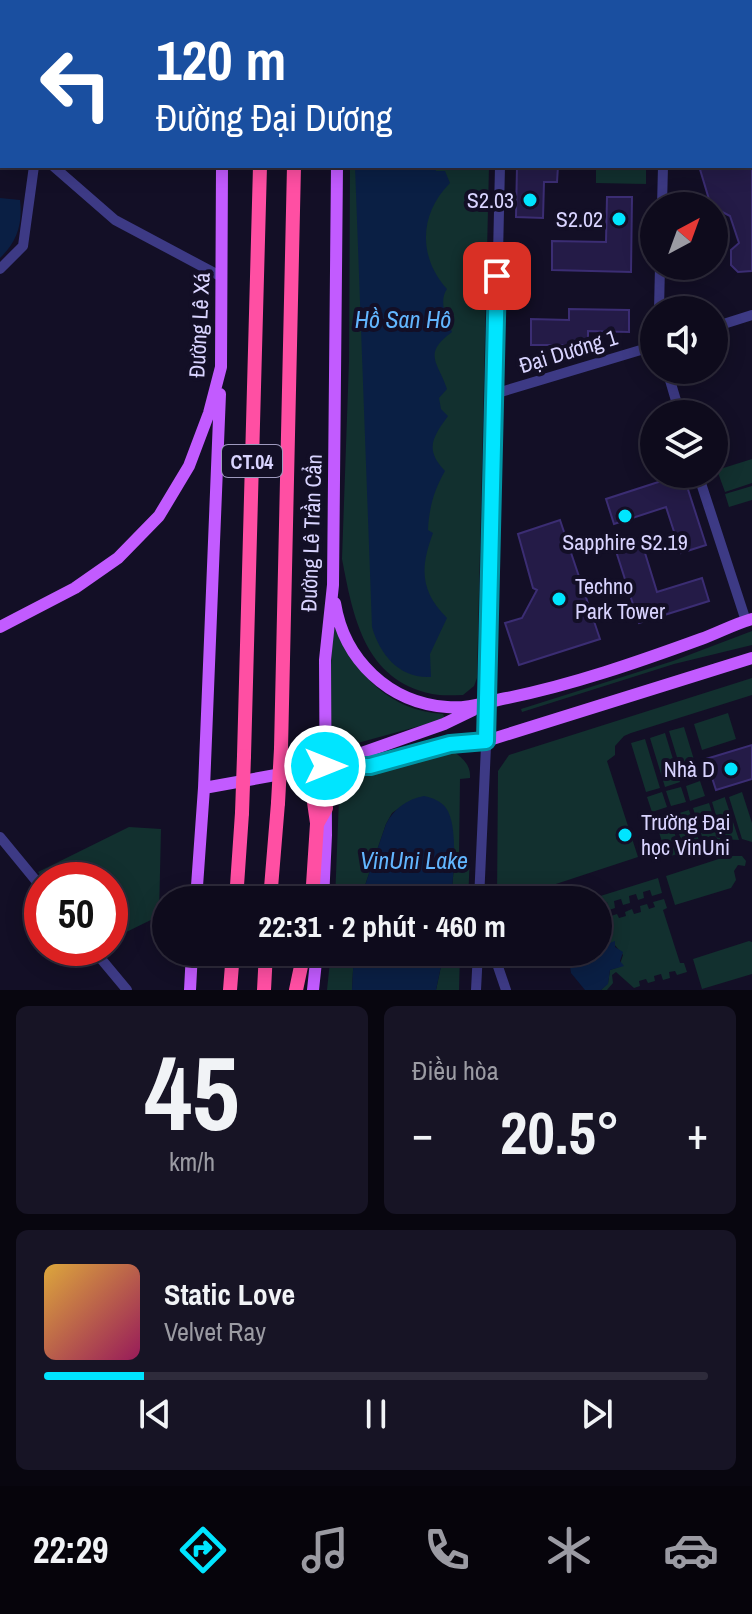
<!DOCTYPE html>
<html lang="vi">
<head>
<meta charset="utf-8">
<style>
	:root { --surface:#0e0b1c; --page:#171425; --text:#f1f3f6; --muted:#9b9ba3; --line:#2e2b3b; --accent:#00e5ff }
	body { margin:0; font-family:"Archivo Narrow",sans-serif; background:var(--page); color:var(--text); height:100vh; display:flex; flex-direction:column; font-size:30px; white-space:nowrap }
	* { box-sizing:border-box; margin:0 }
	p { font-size:26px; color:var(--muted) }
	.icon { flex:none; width:44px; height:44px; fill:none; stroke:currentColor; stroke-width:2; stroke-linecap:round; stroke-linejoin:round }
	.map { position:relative; height:990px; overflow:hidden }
	.side { display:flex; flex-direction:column; gap:16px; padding:16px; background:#08060f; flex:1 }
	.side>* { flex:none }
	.banner { position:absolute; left:0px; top:0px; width:752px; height:168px; box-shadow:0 4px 20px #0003,0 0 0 2px var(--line); background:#1a4fa0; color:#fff; overflow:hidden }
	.needle { width:52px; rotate:41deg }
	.tools { position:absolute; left:640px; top:192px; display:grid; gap:16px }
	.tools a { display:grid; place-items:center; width:88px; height:88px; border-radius:50%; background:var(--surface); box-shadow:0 4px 20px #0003,0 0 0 2px var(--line); font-size:40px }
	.speed { position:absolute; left:24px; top:862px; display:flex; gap:16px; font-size:40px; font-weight:700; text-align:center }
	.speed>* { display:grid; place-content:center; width:104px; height:104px; border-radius:50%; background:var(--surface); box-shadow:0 4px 20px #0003,0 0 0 2px var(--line); line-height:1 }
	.speed .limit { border:12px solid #d22; background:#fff; color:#111 }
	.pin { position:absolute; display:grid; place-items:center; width:68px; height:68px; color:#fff; margin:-34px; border-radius:16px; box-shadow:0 4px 12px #0006 }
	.me { position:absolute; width:88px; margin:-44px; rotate:90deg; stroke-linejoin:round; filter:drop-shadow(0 0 6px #0008) }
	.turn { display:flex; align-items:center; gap:28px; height:168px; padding:0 24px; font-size:36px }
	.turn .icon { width:104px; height:104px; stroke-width:2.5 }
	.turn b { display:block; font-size:56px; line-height:68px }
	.big { font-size:60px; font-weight:700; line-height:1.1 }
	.side .widget { flex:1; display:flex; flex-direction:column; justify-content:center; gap:12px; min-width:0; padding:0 28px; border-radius:12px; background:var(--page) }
	.side .dial { align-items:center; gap:0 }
	.dial b { font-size:104px; line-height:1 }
	.song { display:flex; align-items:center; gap:24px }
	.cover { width:96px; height:96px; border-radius:12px; background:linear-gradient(135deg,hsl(40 70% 55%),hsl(330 70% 35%)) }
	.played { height:8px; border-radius:4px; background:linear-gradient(90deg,var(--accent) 15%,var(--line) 15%) }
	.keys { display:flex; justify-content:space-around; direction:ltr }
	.heat { display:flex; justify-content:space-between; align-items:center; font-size:44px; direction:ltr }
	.side .tiles { flex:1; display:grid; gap:16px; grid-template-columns:1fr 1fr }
	.widget:last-child { grid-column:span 2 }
	.trip { position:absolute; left:152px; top:886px; width:460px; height:80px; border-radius:40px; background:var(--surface); box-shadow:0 4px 20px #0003,0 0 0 2px var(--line); font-weight:700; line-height:80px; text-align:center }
	.menu { display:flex; height:128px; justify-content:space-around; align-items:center; background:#06040b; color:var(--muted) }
	.menu .icon { width:56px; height:56px }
	.menu .current { color:var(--accent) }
	.menu b { font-size:36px; color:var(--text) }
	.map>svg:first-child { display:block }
	.green { fill:#12302f }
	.water { fill:#0a1f44 }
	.building { fill:#241b47; stroke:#3b2d73; stroke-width:2 }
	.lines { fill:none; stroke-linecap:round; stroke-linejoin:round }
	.minor { stroke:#3d3a85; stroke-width:10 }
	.major { stroke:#c25bff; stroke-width:12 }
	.highway { stroke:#ff4fa3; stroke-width:14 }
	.highway-bridge { stroke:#ff4fa3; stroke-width:14 }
	.route-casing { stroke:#0095a6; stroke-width:20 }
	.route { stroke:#00e5ff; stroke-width:14 }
	.poi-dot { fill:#00e5ff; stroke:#130f26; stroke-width:3 }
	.labels { text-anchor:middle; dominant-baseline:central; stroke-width:8; stroke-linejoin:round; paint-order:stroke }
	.shield { fill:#130f26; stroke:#9e99be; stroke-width:2 }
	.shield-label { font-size:20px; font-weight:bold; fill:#d9d4ff }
	.poi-label { font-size:22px; fill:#d9d4ff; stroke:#130f26; text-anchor:end }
	.street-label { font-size:22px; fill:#d9d4ff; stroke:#130f26 }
	.water-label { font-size:24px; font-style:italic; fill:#62b6ff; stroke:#130f26 }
</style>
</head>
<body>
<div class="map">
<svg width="752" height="990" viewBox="0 0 752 990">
	<rect width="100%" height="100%" fill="#130f26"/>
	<path class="green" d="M679 0H752V107L750 108V2H678Z
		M350 166H489L477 678 474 686 463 695C453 695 442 696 432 694 364 680 353 616 342 559L349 361Z
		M596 166H646V184L596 183Z
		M752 459V483L725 492 717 470Z
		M752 486V500L729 507 725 494Z
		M337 628C355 675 391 711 443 714L445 719 354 744 334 741 327 732 333 630Z
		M752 631V645L674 664 522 712 521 709 673 661Z
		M752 678V695L631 733 624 736 615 746V755L607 761 638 857 507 900H497L498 771 509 755Z
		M728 713 736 739 702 750 694 724Z
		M684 727 699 776 684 780 669 731Z
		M665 733 680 782 665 787 650 738Z
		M645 739 660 788 646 792 631 743Z
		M452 750C462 758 471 764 470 778L460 779 459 856H470L468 900H451L454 866 405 804 392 813 386 824 360 900H335L339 798 343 788 355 774Z
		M700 781 705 796 690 801 686 786Z
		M681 787 686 802 671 806 666 791Z
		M662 792 667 807 652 812 647 797Z
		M742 792 752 823V842L742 839 729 797Z
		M725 797V798L739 840 723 839 712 802Z
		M709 803 721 841 705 846 693 808Z
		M689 810 701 847 685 852 673 815Z
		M669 816 681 853 667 857 655 820Z
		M129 827 161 829 159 916 110 940V880H44L38 872Z
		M728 856H742L746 861 745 866 738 865 734 871 736 880 731 888 675 905 666 876Z
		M658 878 662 893 652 896 650 890 643 892 644 898 638 900 636 894 629 896 630 903 623 905 621 899 614 901 615 908 609 910 607 902 598 904V900L594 898Z
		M664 899 667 908 663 910 680 963H684L687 972 677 975 675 971 669 972 670 978 663 980 661 974 654 976 655 981 648 983 646 979 639 981 640 986 634 988 616 972 612 975 613 983 607 990H601L608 983 610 970 619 967 623 955 614 944 603 945 598 939V934L602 939H607L611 916 617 914 619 918 626 916 625 912 632 909 634 914 641 912 640 906 647 904 649 909 655 907 653 902Z
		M749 941 752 942V974L702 989 693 959Z
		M331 952H354L352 990H327Z
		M444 952H460L459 990H436Z"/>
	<path class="water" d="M355 166H434L436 171H445L450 183C419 214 418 257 447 289 438 302 447 319 452 332 422 354 438 362 447 389L439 398 441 409 448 416C433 437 424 449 445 471 434 490 429 508 428 530L433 533C420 568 420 591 447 618L430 654 431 677C400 679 380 655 372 627Z
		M0 198 20 200C23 223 17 242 0 258Z
		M424 796C433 798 441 801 446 808 459 826 453 878 451 900H360L386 824C394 809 407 799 424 796Z
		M598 939 603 945 615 941V947L623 952 620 961 624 966 610 970 608 984 601 990H585L571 973 568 952H598Z
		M354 952H444L436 990H352Z"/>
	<path class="building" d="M517 166H558L557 182H544L543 218 516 217Z
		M699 166H752V271L738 272 731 265V250L739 243 730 216 711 206Z
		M607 197H632L631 272 552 270V241L606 242Z
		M569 309 629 310V332L588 331V345H531V319L569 320Z
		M683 474 706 545 681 553 666 507 614 524 606 499Z
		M560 520 600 639 519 665 505 623 522 618 537 590 533 588 518 534Z
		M641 540 657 592 702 578 709 601 639 623 615 548Z
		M752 745V779L716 790 706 759Z"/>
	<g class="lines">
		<path class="minor" d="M505 2V0
			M667 2V0
			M53 166 115 220 222 277
			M662 206 663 166
			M0 269 23 246 34 166
			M659 310 660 266
			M714 327 752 315
			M667 370 680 414
			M494 394 654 346
			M698 474 746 621
			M0 837 42 888
			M479 900 488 702 500 166
			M92 948 127 990
			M493 952 506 990
			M476 990 478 952"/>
		<path class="major" d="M221 0V2
			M339 2V0
			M335 603C344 660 389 703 447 707 467 709 487 702 507 698 572 685 638 662 701 639 718 633 734 624 752 619
			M0 627 75 588 118 558 159 516 189 466 209 413 221 367 222 166
			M325 766H370L450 744 486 741 752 658
			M289 774 318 800
			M204 788 325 766 444 724 473 710
			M327 801C333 780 348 776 366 768
			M196 900 204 788 220 394
			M323 900 326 835 325 660 333 585 337 166
			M190 990 192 952
			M313 990 317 952"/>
		<path class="highway" d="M260 2V0
			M295 2V0
			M281 749 294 166
			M244 756 260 166
			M313 795 317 823
			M236 900 242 813
			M270 900 278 803
			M312 900 317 824 326 808
			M230 990 233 952
			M264 990 266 952
			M296 990 304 952"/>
		<path class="highway-bridge" d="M278 803 281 749
			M242 813 244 756"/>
	</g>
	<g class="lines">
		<g class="route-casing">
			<path id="route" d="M325 766H370L450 744 486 741 497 276"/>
		</g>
		<use href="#route" class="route"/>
	</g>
	<g class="poi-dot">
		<circle cx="530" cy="200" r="8"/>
		<circle cx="619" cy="219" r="8"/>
		<circle cx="625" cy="516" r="8"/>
		<circle cx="559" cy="599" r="8"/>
		<circle cx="731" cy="769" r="8"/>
		<circle cx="625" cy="835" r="8"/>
	</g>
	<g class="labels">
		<rect class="shield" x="222" y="445" width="60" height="32" rx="6"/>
		<g class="shield-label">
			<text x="252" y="461">CT.04</text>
		</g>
		<g class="poi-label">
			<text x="514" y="200">S2.03</text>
			<text x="603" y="219">S2.02</text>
			<text x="625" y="542" text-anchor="middle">Sapphire S2.19</text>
			<text x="575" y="586" text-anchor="start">Techno<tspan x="575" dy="25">Park Tower</tspan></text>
			<text x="715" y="769">Nhà D</text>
			<text x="641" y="822" text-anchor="start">Trường Đại<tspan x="641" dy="25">học VinUni</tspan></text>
		</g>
		<g class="street-label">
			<text transform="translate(199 325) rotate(-87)">Đường Lê Xá</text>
			<text transform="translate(568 351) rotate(-17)">Đại Dương 1</text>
			<text transform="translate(311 533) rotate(-88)">Đường Lê Trần Cẩn</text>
		</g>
		<g class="water-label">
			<text x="403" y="319">Hồ San Hô</text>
			<text x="414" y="860">VinUni Lake</text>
		</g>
	</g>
</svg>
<div class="tools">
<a><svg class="needle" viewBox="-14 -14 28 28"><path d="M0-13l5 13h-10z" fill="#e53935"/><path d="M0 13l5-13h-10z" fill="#9b9ba3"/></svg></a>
<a><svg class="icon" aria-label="sound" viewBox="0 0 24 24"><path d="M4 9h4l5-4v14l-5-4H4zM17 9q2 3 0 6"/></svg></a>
<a><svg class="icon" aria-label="layers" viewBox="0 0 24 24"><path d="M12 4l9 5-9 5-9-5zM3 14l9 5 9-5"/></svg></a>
</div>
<div class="speed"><div class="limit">50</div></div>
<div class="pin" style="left:497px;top:276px;background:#d93025"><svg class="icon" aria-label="arrive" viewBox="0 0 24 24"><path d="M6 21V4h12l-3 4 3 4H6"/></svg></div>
<svg class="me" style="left:325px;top:766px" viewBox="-20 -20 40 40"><circle r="17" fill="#00e5ff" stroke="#fff" stroke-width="3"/><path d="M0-11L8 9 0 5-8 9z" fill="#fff"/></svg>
<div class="trip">22:31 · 2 phút · 460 m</div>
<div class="banner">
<div class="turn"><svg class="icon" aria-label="left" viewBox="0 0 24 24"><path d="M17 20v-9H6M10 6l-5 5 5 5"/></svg><div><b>120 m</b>Đường Đại Dương</div></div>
</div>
</div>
<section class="side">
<div class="tiles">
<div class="widget dial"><b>45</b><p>km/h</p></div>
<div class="widget"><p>Điều hòa</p>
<div class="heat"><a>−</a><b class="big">20.5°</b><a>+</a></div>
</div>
<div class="widget">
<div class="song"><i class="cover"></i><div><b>Static Love</b><p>Velvet Ray</p></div></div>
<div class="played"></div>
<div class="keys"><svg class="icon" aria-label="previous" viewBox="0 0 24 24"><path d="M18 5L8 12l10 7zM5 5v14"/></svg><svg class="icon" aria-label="pause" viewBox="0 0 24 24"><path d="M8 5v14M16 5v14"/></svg><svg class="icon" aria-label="next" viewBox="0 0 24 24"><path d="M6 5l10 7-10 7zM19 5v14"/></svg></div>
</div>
</div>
</section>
<nav class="menu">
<b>22:29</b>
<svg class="icon current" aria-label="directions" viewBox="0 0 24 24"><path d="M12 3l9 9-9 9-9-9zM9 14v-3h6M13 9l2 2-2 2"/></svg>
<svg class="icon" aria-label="music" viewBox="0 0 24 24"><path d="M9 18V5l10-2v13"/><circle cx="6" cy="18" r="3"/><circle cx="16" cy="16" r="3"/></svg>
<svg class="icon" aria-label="phone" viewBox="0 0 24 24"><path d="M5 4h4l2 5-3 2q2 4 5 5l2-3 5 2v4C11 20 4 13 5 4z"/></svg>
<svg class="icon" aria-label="climate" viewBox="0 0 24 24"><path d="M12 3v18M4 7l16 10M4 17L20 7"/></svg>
<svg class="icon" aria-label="car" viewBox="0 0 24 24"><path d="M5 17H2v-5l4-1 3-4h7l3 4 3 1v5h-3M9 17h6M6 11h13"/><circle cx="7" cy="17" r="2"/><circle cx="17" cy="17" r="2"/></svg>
</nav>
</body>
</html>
